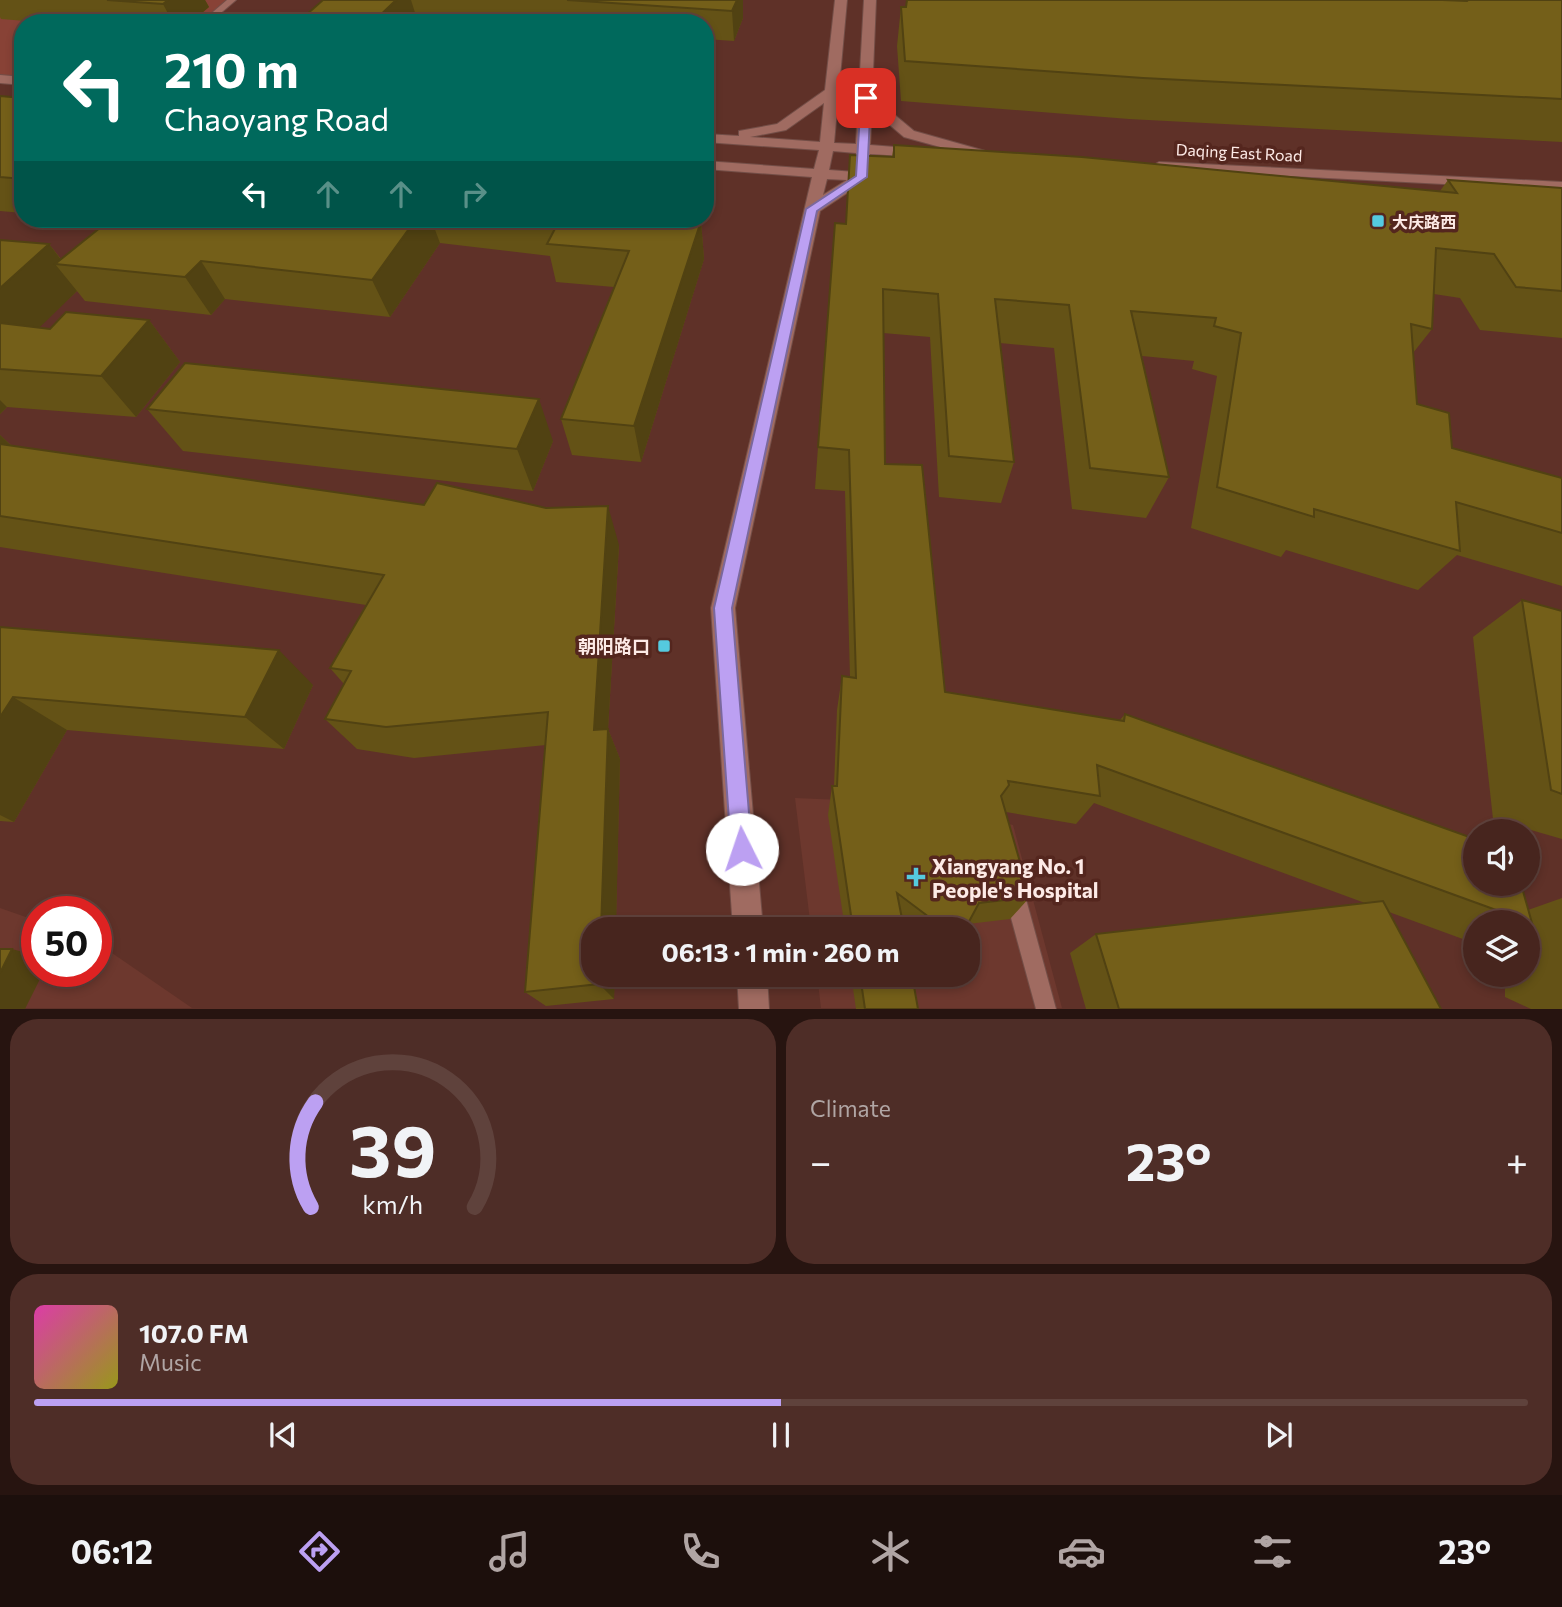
<!DOCTYPE html>
<html lang="en">
<head>
<meta charset="utf-8">
<style>
	:root { --surface:#47251e; --page:#4e2d27; --text:#f1f3f6; --muted:#b0a5a4; --line:#5f423c; --accent:#bca0f2 }
	body { margin:0; font-family:Commissioner,"Noto Sans SC",sans-serif; background:var(--page); color:var(--text); height:100vh; display:flex; flex-direction:column; font-size:26px; white-space:nowrap }
	* { box-sizing:border-box; margin:0 }
	p { font-size:23px; color:var(--muted) }
	.icon { flex:none; width:38px; height:38px; fill:none; stroke:currentColor; stroke-width:2; stroke-linecap:round; stroke-linejoin:round }
	.map { position:relative; height:1009px; overflow:hidden }
	.details { display:flex; flex-direction:column; gap:10px; padding:10px; background:#271410; flex:1 }
	.details>* { flex:none }
	.top-card { position:absolute; left:14px; top:14px; width:700px; height:214px; border-radius:28px; box-shadow:0 4px 10px #0003,0 0 0 2px var(--line); background:#00695c; color:#fff; overflow:hidden }
	.fabs { position:absolute; left:1463px; top:819px; display:grid; gap:14px }
	.fabs a { display:grid; place-items:center; width:77px; height:77px; border-radius:50%; background:var(--surface); box-shadow:0 4px 10px #0003,0 0 0 2px var(--line); font-size:35px }
	.speed { position:absolute; left:21px; top:896px; display:flex; gap:14px; font-size:35px; font-weight:700; text-align:center }
	.speed>* { display:grid; place-content:center; width:91px; height:91px; border-radius:50%; background:var(--surface); box-shadow:0 4px 10px #0003,0 0 0 2px var(--line); line-height:1 }
	.speed .limit { border:10px solid #d22; background:#fff; color:#111 }
	.pin { position:absolute; display:grid; place-items:center; width:60px; height:60px; color:#fff; margin:-30px; border-radius:14px; box-shadow:0 4px 10px #0006 }
	.me { position:absolute; width:77px; margin:-38px; rotate:356deg; stroke-linejoin:round; filter:drop-shadow(0 0 5px #0008) }
	.turn { display:flex; align-items:center; gap:24px; height:147px; padding:0 35px; font-size:32px }
	.turn .icon { width:91px; height:91px; stroke-width:2.5 }
	.turn b { display:block; font-size:49px; line-height:60px }
	.lanes { display:flex; align-items:center; height:66px; padding:0 35px; background:#0003; justify-content:center; gap:35px; direction:ltr }
	.lanes .off { opacity:.35 }
	.big { font-size:52px; font-weight:700; line-height:1.1 }
	.details .widget { flex:1; display:flex; flex-direction:column; justify-content:center; gap:10px; min-width:0; padding:0 24px; border-radius:28px; background:var(--page) }
	.details .dial { align-items:center; gap:0 }
	.dial svg { height:182px; overflow:visible; fill:none; stroke:var(--line); stroke-width:7; stroke-linecap:round; text-anchor:middle }
	.dial text { fill:var(--text); stroke:none }
	.song { display:flex; align-items:center; gap:21px }
	.cover { width:84px; height:84px; border-radius:10px; background:linear-gradient(135deg,hsl(320 70% 55%),hsl(60 70% 35%)) }
	.played { height:7px; border-radius:4px; background:linear-gradient(90deg,var(--accent) 50%,var(--line) 50%) }
	.keys { display:flex; justify-content:space-around; direction:ltr }
	.heat { display:flex; justify-content:space-between; align-items:center; font-size:38px; direction:ltr }
	.details .tiles { flex:1; display:grid; gap:10px; grid-template-columns:1fr 1fr }
	.widget:last-child { grid-column:span 2 }
	.trip { position:absolute; left:581px; top:917px; width:399px; height:70px; border-radius:28px; background:var(--surface); box-shadow:0 4px 10px #0003,0 0 0 2px var(--line); font-weight:700; line-height:70px; text-align:center }
	.tabs { display:flex; height:112px; justify-content:space-around; align-items:center; background:#1c0f0c; color:var(--muted) }
	.tabs .icon { width:49px; height:49px }
	.tabs .on { color:var(--accent) }
	.tabs b { font-size:32px; color:var(--text) }
	.map>svg:first-child { display:block }
	.built { fill:#6d382e }
	.green { fill:#884236 }
	.lines { fill:none; stroke-linecap:round; stroke-linejoin:round }
	.service-casing { stroke:#734e47; stroke-width:2 }
	.secondary-casing { stroke:#734e47; stroke-width:2 }
	.service { fill:#a06b61; fill-rule:evenodd }
	.secondary { fill:#a06b61; fill-rule:evenodd }
	.wall { fill:#645216 }
	.shaded-wall { fill:#514212 }
	.building { fill:#745f19; stroke:#514212; stroke-width:2 }
	.route { fill:#bca0f2; stroke:#7a689d; stroke-width:2 }
	.poi-dot { fill:#55cadf; stroke:#54261e; stroke-width:2.5 }
	.labels { text-anchor:middle; dominant-baseline:central; stroke-width:7; stroke-linejoin:round; paint-order:stroke }
	.far-street-label { font-size:16px; fill:#fdeae6; stroke:#54261e }
	.far-poi-label { font-size:16px; font-weight:bold; fill:#fdeae6; stroke:#54261e; text-anchor:start }
	.poi-label { font-size:18px; font-weight:bold; fill:#fdeae6; stroke:#54261e; text-anchor:end }
	.near-poi-label { font-size:21px; font-weight:bold; fill:#fdeae6; stroke:#54261e; text-anchor:start }
</style>
</head>
<body>
<div class="map">
<svg width="1562" height="1009" viewBox="0 0 1562 1009">
	<rect width="100%" height="100%" fill="#5f3128"/>
	<path class="built" d="M795 798 912 803 1013 825 1062 1008H821L817 975H968V929H811Z
		M0 908 37 921V971H96V942L192 1008H0Z"/>
	<path class="green" d="M0 0H232L204 23H23V81L0 79Z"/>
	<g class="lines">
		<g class="service-casing">
			<path id="service" d="M227 0H236L209 23H200Z
				M1014 882 1021 885 1024 892 1056 1009H1036L1004 892 1007 885Z"/>
		</g>
		<g class="secondary-casing">
			<path id="secondary" d="M835 0H847L834 143 856 144 864 0H876L872 96 914 131 996 154 998 157 991 161 904 137 872 110 870 145 920 149 927 153 920 157 870 154 869 173 883 175 885 178 883 181H865L820 211 735 608 763 929H733L711 608 812 177 705 169V161L814 169 819 150 705 142V134L739 136V131L777 124 825 90ZM824 103 820 142 750 137 786 130ZM833 151 856 153 855 172 829 170ZM827 179 847 180 823 195Z
				M0 75 23 77V85L0 83Z
				M1159 162 1562 182V190L1154 169 1152 166Z
				M737 975H767L769 1009H739Z"/>
		</g>
		<use href="#service" class="service"/>
		<use href="#secondary" class="secondary"/>
	</g>
	<path class="wall" d="M0 0H205L209 7 190 23H51L1 19 0 17Z
		M323 0H743V18L734 41 705 39V23H469L417 19 413 23H297Z
		M907 0H1562V142L1129 119 901 101 897 46 901 7H906Z
		M0 96 23 98V213L0 211Z
		M894 145 1440 191 1448 180 1562 188V338L1480 330 1460 298 1434 294 1432 329 1413 353 1417 404 1452 448 1562 478V586L1457 555 1418 590 1286 550 1281 557 1191 528 1217 376 1192 369 1194 361 1142 356 1169 477 1146 518 1072 509 1054 348 1000 343 1014 462 1001 503 939 497 930 337 883 333 885 464 945 692 1120 720 1125 714 1528 910 1562 898V1009H1531L1505 997V975H1528V922H1475V941L1471 942 1389 912 1441 1009H1086L1070 953 1096 934 1365 903 1094 803 1076 824 1006 812 1030 897 1010 919 968 924 965 929H906L903 927 904 929H845L828 815 832 786H834L837 710 842 676 850 677 845 491 815 489 818 447 846 224 850 155 892 156Z
		M80 219H670L701 221 704 259 641 462 572 455 561 419 614 287 556 282 550 256 440 243 390 317 225 299 211 315 85 301 77 291 38 328 50 329 149 320 180 362 136 417 7 407 0 414V240L49 244 61 259 107 221Z
		M147 409 553 441 533 491 183 451Z
		M0 435 12 446 619 545 608 729 620 759 614 999 546 1006 525 992 546 745 414 758 357 749 325 719 344 684 330 668 366 605 0 547Z
		M1522 600 1562 611V839L1493 819 1473 637Z
		M0 627 313 685 284 749 67 730 14 822 0 821Z
		M851 975H912L918 1009H856Z"/>
	<path class="shaded-wall" d="M168 0H205L209 7 190 23H173L163 4Z
		M396 0H411L417 19 413 23H372Z
		M737 0H743V18L734 41 732 11Z
		M416 219H431L440 243 390 317 372 280Z
		M701 221 704 259 641 462 634 426Z
		M49 244 65 265 55 264 77 291 5 361 0 356V288Z
		M201 261 225 299 211 315 185 277Z
		M149 320 180 362 136 417 101 376Z
		M539 399 553 441 533 491 517 449Z
		M0 400 7 407 0 414Z
		M0 435 26 460 0 471Z
		M608 506 619 545 608 729 620 759 616 929H601L594 730Z
		M279 650 313 685 284 749 245 717Z
		M13 697 67 730 14 822 0 815V717Z
		M12 949 37 956V971H44L25 1009H0V973Z
		M600 975H615L614 999 599 984Z"/>
	<path class="building" d="M107 0H168L163 4Z
		M323 0H396L372 23H297Z
		M567 0H737L732 11Z
		M907 0H1442L1466 1 1465 0H1562V99L1143 78 905 61 901 7H906Z
		M0 96 23 98V179L0 177Z
		M894 145 1082 157 1457 193 1448 180 1562 188V291L1516 287 1494 254 1436 248 1432 329 1411 324 1417 404 1449 413 1452 448 1562 478V533L1456 502 1460 551 1314 509V517L1217 487 1241 333 1214 326 1216 318 1131 311 1169 477 1090 468 1069 305 995 299 1014 462 949 456 938 294 883 289 885 464 922 465 945 692 1124 721 1125 714 1475 839V884H1521L1532 923 1097 765 1100 796 1008 781 1009 785 1001 796 1030 897 979 903 965 929H945L897 893 904 929H853L832 786H837L842 676 856 678 849 450 818 447 835 223 846 224 850 155 894 157Z
		M111 219H416L372 280 201 261 185 277 55 264Z
		M541 219H670L701 221 634 426 561 419 629 251 547 244 559 221Z
		M0 240 49 244 0 288Z
		M66 312 149 320 101 376 0 369V323L50 329Z
		M185 363 539 399 517 449 147 409Z
		M0 444 424 505 437 483 546 508 608 506 594 730 608 729 601 929H593V975H600L599 984 525 992 548 712 386 727 325 719 351 671 330 668 384 575 0 516Z
		M1522 600 1562 611V794L1551 790Z
		M0 627 279 650 245 717 13 697 0 717Z
		M1383 901 1441 1009H1119L1096 934Z
		M0 949H12L0 973Z
		M860 975H912L918 1009H865Z"/>
	<path class="route" d="M866 95 871 98 867 177 817 211 732 608 752 849 749 856 742 859 734 856 731 849 714 608 806 209 856 176 861 98Z"/>
	<g class="poi-dot">
		<rect x="1371" y="214" width="14" height="14" rx="3.5"/>
		<rect x="657" y="639" width="14" height="14" rx="3.5"/>
		<path d="M912.5 866.5h7v7h7v7h-7v7h-7v-7h-7v-7h7z"/>
	</g>
	<g class="labels">
		<g class="far-street-label">
			<text transform="translate(1239 152) rotate(3)">Daqing East Road</text>
		</g>
		<g class="far-poi-label">
			<text x="1392" y="221">大庆路西</text>
		</g>
		<g class="poi-label">
			<text x="650" y="646">朝阳路口</text>
		</g>
		<g class="near-poi-label">
			<text x="932" y="865">Xiangyang No. 1<tspan x="932" dy="24">People's Hospital</tspan></text>
		</g>
	</g>
</svg>
<div class="fabs">
<a><svg class="icon" aria-label="sound" viewBox="0 0 24 24"><path d="M4 9h4l5-4v14l-5-4H4zM17 9q2 3 0 6"/></svg></a>
<a><svg class="icon" aria-label="layers" viewBox="0 0 24 24"><path d="M12 4l9 5-9 5-9-5zM3 14l9 5 9-5"/></svg></a>
</div>
<div class="speed"><div class="limit">50</div></div>
<div class="pin" style="left:866px;top:98px;background:#d93025"><svg class="icon" aria-label="arrive" viewBox="0 0 24 24"><path d="M6 21V4h12l-3 4 3 4H6"/></svg></div>
<svg class="me" style="left:742px;top:849px" viewBox="-20 -20 40 40"><circle r="19" fill="#fff"/><path d="M0-13L10 11 0 6-10 11z" fill="#bca0f2"/></svg>
<div class="trip">06:13 · 1 min · 260 m</div>
<div class="top-card">
<div class="turn"><svg class="icon" aria-label="left" viewBox="0 0 24 24"><path d="M17 20v-9H6M10 6l-5 5 5 5"/></svg><div><b>210 m</b>Chaoyang Road</div></div>
<div class="lanes"><svg class="icon" aria-label="left" viewBox="0 0 24 24"><path d="M17 20v-9H6M10 6l-5 5 5 5"/></svg><svg class="icon off" aria-label="ahead" viewBox="0 0 24 24"><path d="M12 20V5M6 11l6-6 6 6"/></svg><svg class="icon off" aria-label="ahead" viewBox="0 0 24 24"><path d="M12 20V5M6 11l6-6 6 6"/></svg><svg class="icon off" aria-label="right" viewBox="0 0 24 24"><path d="M7 20v-9h11M14 6l5 5-5 5"/></svg></div>
</div>
</div>
<section class="details">
<div class="tiles">
<div class="widget dial"><svg viewBox="0 0 100 80">
<path d="M14 69A42 42 0 1 1 86 69"/>
<path d="M14 69A42 42 0 0 1 16 23" stroke="#bca0f2"/>
<text x="50" y="56" font-size="32" font-weight="700">39</text>
<text x="50" y="72" font-size="11">km/h</text>
</svg></div>
<div class="widget"><p>Climate</p>
<div class="heat"><a>−</a><b class="big">23°</b><a>+</a></div>
</div>
<div class="widget">
<div class="song"><i class="cover"></i><div><b>107.0 FM</b><p>Music</p></div></div>
<div class="played"></div>
<div class="keys"><svg class="icon" aria-label="previous" viewBox="0 0 24 24"><path d="M18 5L8 12l10 7zM5 5v14"/></svg><svg class="icon" aria-label="pause" viewBox="0 0 24 24"><path d="M8 5v14M16 5v14"/></svg><svg class="icon" aria-label="next" viewBox="0 0 24 24"><path d="M6 5l10 7-10 7zM19 5v14"/></svg></div>
</div>
</div>
</section>
<nav class="tabs">
<b>06:12</b>
<svg class="icon on" aria-label="directions" viewBox="0 0 24 24"><path d="M12 3l9 9-9 9-9-9zM9 14v-3h6M13 9l2 2-2 2"/></svg>
<svg class="icon" aria-label="music" viewBox="0 0 24 24"><path d="M9 18V5l10-2v13"/><circle cx="6" cy="18" r="3"/><circle cx="16" cy="16" r="3"/></svg>
<svg class="icon" aria-label="phone" viewBox="0 0 24 24"><path d="M5 4h4l2 5-3 2q2 4 5 5l2-3 5 2v4C11 20 4 13 5 4z"/></svg>
<svg class="icon" aria-label="climate" viewBox="0 0 24 24"><path d="M12 3v18M4 7l16 10M4 17L20 7"/></svg>
<svg class="icon" aria-label="car" viewBox="0 0 24 24"><path d="M5 17H2v-5l4-1 3-4h7l3 4 3 1v5h-3M9 17h6M6 11h13"/><circle cx="7" cy="17" r="2"/><circle cx="17" cy="17" r="2"/></svg>
<svg class="icon" aria-label="filters" viewBox="0 0 24 24"><path d="M4 7h16M4 17h16"/><circle cx="9" cy="7" r="2"/><circle cx="15" cy="17" r="2"/></svg>
<b>23°</b>
</nav>
</body>
</html>
